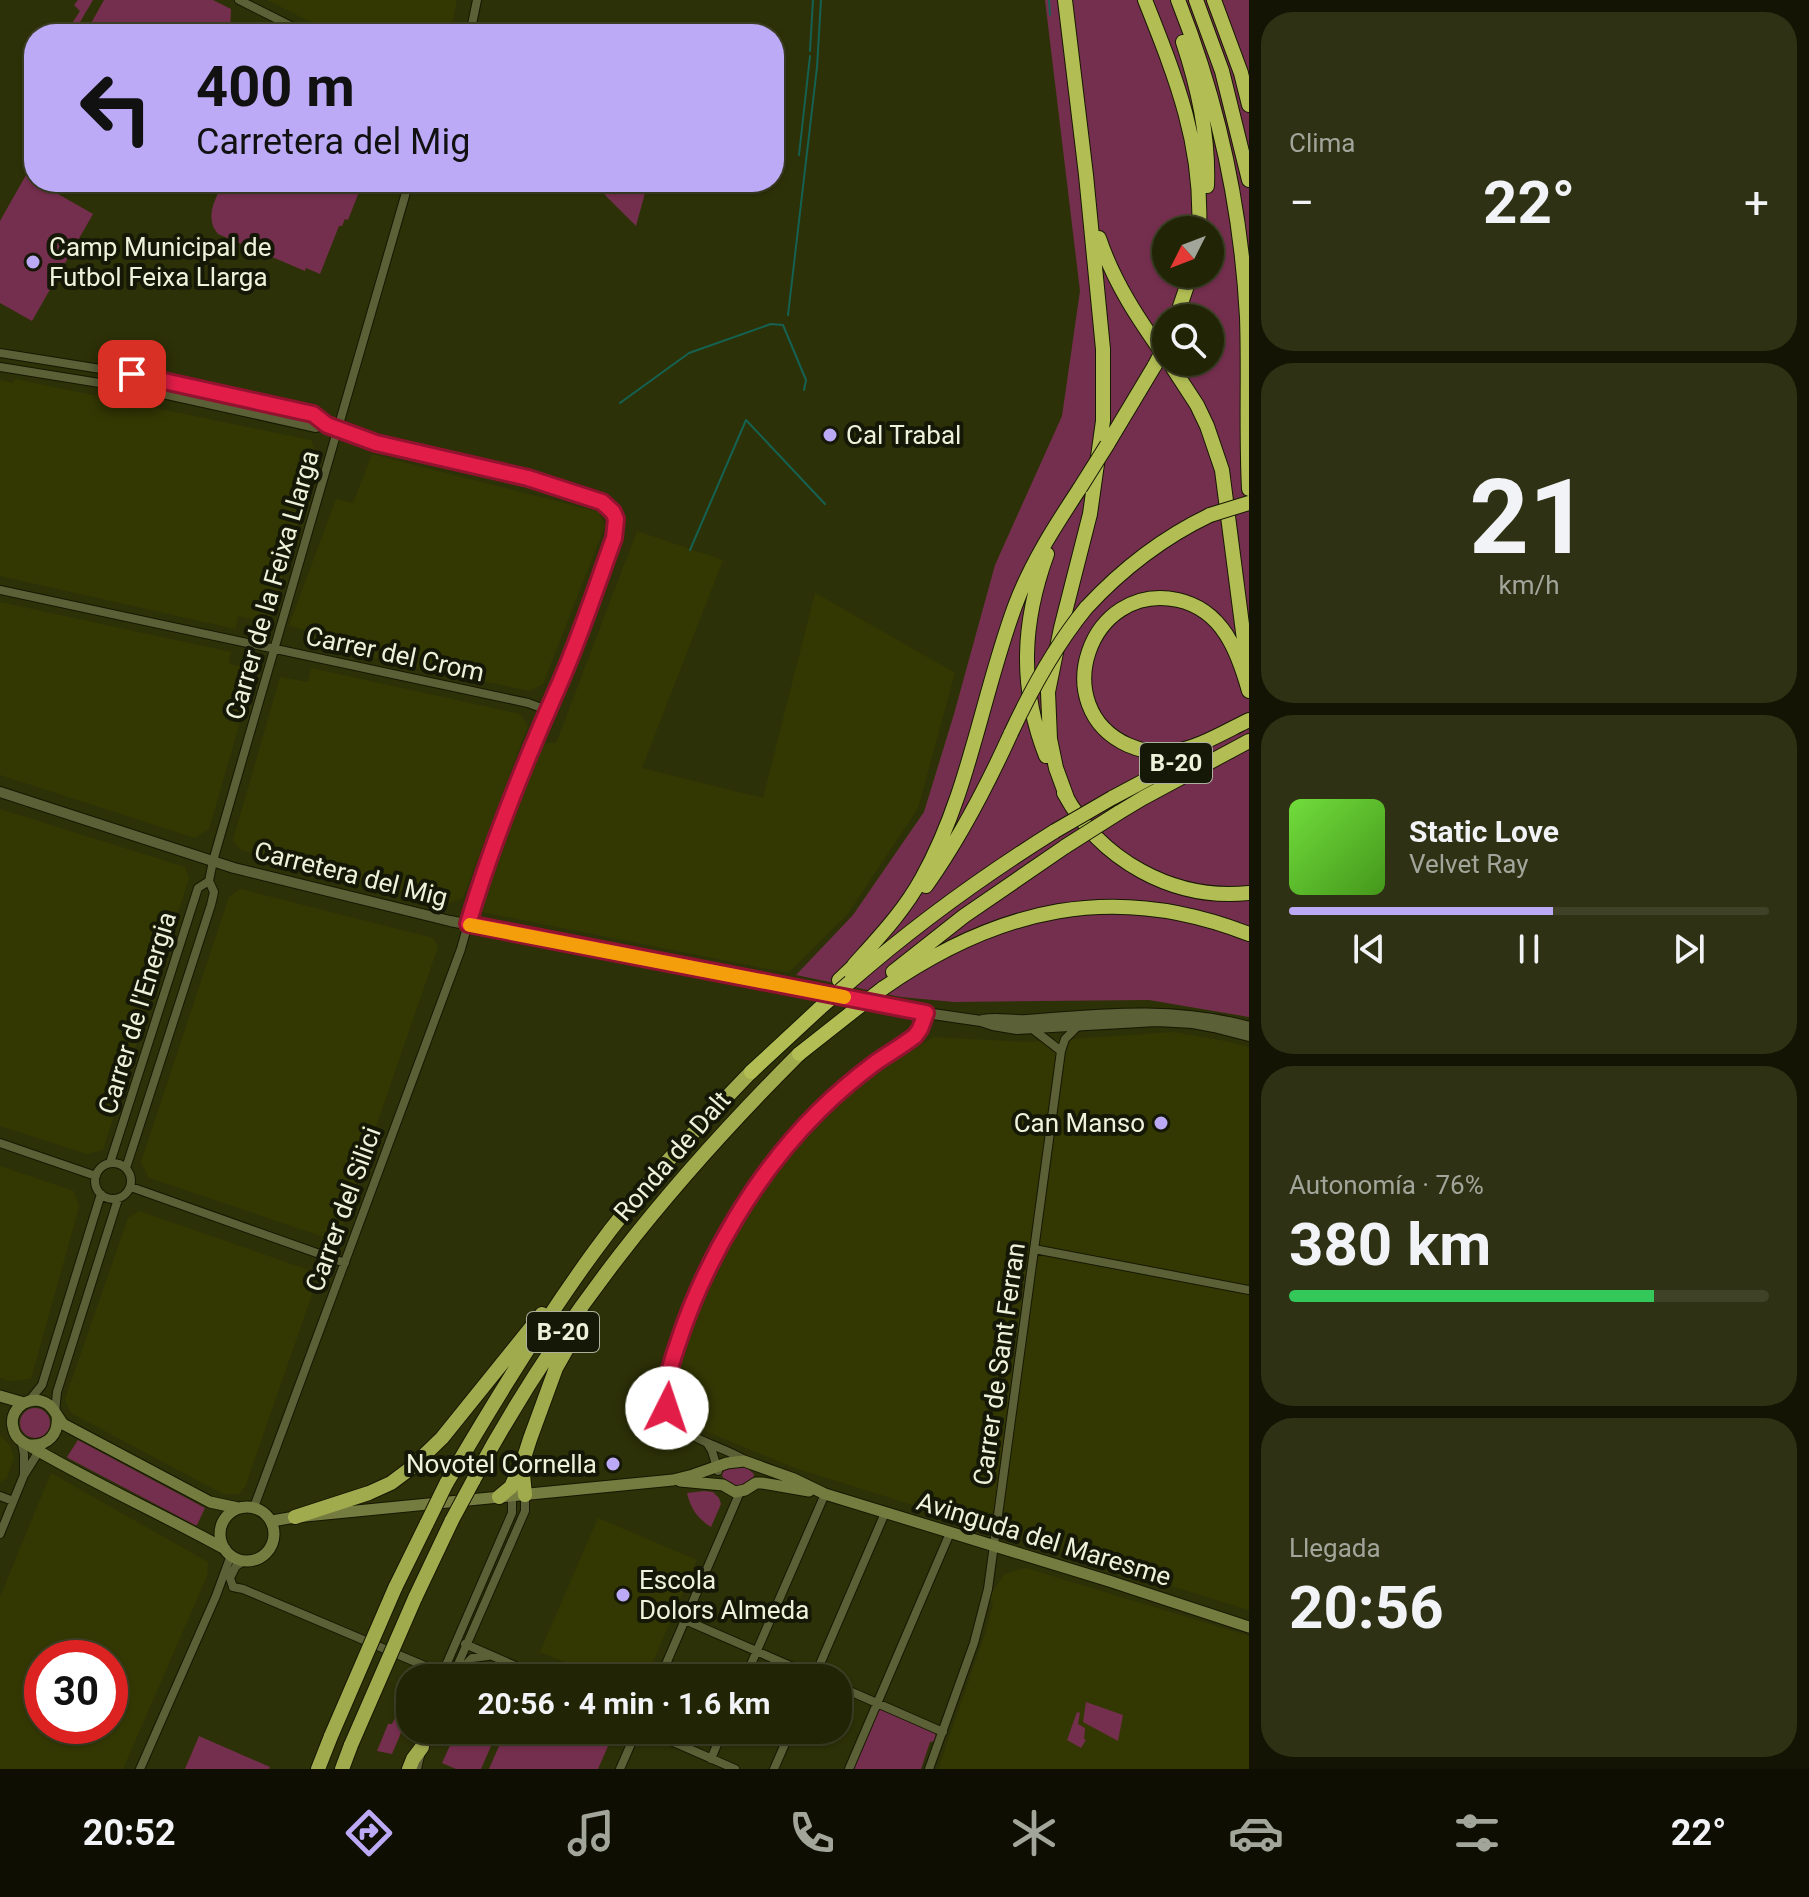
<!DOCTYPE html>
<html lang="es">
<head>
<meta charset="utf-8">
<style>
	:root { --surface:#222505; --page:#2e3113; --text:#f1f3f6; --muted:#a2a59a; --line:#3f4227; --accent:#bcaaf6 }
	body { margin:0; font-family:Roboto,sans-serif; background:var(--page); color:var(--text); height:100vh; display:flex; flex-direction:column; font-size:30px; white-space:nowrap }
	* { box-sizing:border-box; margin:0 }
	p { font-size:26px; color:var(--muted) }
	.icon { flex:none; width:44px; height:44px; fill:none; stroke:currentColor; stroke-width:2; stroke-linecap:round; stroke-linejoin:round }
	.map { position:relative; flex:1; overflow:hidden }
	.side { display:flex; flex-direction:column; gap:12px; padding:12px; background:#131403; width:560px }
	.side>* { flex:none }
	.banner { position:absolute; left:24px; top:24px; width:760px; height:168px; border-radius:32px; box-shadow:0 2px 6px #0004,0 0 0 2px var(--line); background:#bcaaf6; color:#111; overflow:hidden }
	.needle { width:52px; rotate:228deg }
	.tools { position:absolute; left:1152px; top:216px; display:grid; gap:16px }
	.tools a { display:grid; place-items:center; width:72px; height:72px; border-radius:50%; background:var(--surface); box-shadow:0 2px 6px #0004,0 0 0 2px var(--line); font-size:40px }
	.speed { position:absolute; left:24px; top:1640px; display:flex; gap:16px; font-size:40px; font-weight:700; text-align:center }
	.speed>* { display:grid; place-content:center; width:104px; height:104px; border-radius:50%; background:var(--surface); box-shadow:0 2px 6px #0004,0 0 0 2px var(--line); line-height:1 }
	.speed .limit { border:12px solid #d22; background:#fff; color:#111 }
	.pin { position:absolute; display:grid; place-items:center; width:68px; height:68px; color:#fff; margin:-34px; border-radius:16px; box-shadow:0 4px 12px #0006 }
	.me { position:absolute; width:88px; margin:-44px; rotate:4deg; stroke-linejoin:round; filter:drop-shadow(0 0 6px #0008) }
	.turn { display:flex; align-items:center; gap:28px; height:168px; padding:0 40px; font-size:36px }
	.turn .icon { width:104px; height:104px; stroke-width:2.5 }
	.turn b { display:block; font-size:56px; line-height:68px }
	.big { font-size:60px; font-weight:700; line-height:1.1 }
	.side .card { flex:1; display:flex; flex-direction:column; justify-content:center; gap:12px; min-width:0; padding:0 28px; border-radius:32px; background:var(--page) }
	.side .dial { align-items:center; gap:0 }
	.dial b { font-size:104px; line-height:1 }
	.song { display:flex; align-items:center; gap:24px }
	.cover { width:96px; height:96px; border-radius:12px; background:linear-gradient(135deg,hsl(100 70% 55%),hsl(100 70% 35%)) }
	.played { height:8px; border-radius:4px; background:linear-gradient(90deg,var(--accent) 55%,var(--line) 55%) }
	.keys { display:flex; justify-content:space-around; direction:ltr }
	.heat { display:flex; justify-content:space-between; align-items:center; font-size:44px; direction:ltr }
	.charge { height:12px; border-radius:6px; background:linear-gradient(90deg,#34c759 76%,var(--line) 0) }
	.trip { position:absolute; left:396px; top:1664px; width:456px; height:80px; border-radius:32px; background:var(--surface); box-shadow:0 2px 6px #0004,0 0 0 2px var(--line); font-weight:700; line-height:80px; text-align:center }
	.dock { display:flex; height:128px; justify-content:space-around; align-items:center; background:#0e0f02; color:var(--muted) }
	.dock .icon { width:56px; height:56px }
	.dock .active { color:var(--accent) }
	.dock b { font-size:36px; color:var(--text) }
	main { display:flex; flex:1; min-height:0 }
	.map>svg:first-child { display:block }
	.built { fill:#333803; fill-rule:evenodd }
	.green { fill:#752f4e; fill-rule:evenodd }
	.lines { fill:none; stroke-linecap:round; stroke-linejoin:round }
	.stream { stroke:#156252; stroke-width:2 }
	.minor-casing { stroke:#161800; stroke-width:10 }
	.tertiary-casing { stroke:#161800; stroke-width:12 }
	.secondary-casing { stroke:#161800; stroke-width:13 }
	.trunk-casing { stroke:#161800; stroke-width:16 }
	.motorway-casing { stroke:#161800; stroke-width:16 }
	.minor { stroke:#5b6037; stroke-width:8 }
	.tertiary { stroke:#5b6037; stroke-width:10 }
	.secondary { stroke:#757c40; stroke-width:11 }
	.trunk { stroke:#a0ab4e; stroke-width:14 }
	.motorway { stroke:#b2be54; stroke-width:14 }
	.trunk-bridge-casing { stroke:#161800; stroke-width:16; stroke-linecap:butt }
	.motorway-bridge-casing { stroke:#161800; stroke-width:16; stroke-linecap:butt }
	.trunk-bridge { stroke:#a0ab4e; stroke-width:14 }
	.motorway-bridge { stroke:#b2be54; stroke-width:14 }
	.route-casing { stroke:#92132f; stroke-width:20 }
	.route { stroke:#e11d48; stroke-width:14 }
	.slow { stroke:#f59e0b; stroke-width:14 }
	.poi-dot { fill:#bcaaf6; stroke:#161807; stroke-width:3 }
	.labels { text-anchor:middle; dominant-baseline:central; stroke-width:8; stroke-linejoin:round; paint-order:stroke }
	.shield { fill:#161807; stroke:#adb19b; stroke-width:2 }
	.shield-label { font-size:24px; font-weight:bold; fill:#eef2db }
	.poi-label { font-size:26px; fill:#eef2db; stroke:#161807; text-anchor:start }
	.street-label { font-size:26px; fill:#eef2db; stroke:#161807 }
</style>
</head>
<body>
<main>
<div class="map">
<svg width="1249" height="1769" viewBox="0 0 1249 1769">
	<rect width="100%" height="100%" fill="#2d3107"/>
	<path class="built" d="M267 0H457L450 34H340L311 22Z
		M15 379 311 440 317 455 270 623 238 616 235 629 0 576V380L13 383Z
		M372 454 599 512 605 526 543 684 530 691 311 645 315 634 289 625 336 499 353 503Z
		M637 531 723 560 642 768 763 798 815 593 955 673 918 808 847 915 788 973 481 912 539 743H556Z
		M0 602 231 652 229 664 255 670 209 829 195 838 0 775Z
		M311 668 520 714 528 726 463 898 449 903 241 850 233 840 280 677 308 682Z
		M0 809 185 867 189 878 103 1150 87 1154 0 1126Z
		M240 889 433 938 438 947 341 1228 327 1238 149 1178 141 1162 229 897Z
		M1173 1032 1220 1040 1249 1047V1610L1158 1582V1580L1140 1574 1139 1576 795 1468 698 1428 685 1420 679 1412 675 1402 674 1392 680 1361 695 1320 727 1250 747 1216 797 1146 829 1113 869 1078 896 1058 934 1037 1028 1042Z
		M0 1166 74 1191 79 1207 31 1379 9 1381 0 1378Z
		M139 1211 309 1270 316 1283 245 1487 239 1494H223L71 1413 65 1399 128 1218Z
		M0 1435 9 1444 14 1457 7 1478 0 1482Z
		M51 1473 208 1562 207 1576 123 1769H0V1597ZM42 1658H110V1726H42Z
		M598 1518 697 1560 646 1678H603L540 1652Z
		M1026 1568 1249 1636V1769H938L985 1634 993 1604 990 1599 992 1592 1005 1574 1016 1570Z"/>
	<path class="green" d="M78 0H93L73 34H65L80 11 74 5Z
		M104 0H213L231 9 230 34H85Z
		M1045 0H1249V1017L1149 1000 954 1002 901 997 796 975 853 915 924 812 954 714 995 565 1062 416 1080 291ZM1166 230H1210V274H1166ZM1166 318H1210V362H1166Z
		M26 175 34 180V182H37L93 214 32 321 0 303V221Z
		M211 182H363L348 220 345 219 342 226H339L320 274 306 268 305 271 218 234C205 218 214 203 221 186Z
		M582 182H648L636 226 604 194Z
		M20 1423a15 15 0 1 1 30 0a15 15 0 1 1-30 0Z
		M78 1440 205 1508 197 1525H195L68 1458 67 1457Z
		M728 1467 747 1468 754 1474 752 1483C739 1486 728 1488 722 1475L724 1470Z
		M704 1491 713 1492 719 1498 721 1504 711 1527C697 1518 691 1509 687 1493Z
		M1086 1702 1123 1715 1118 1741 1083 1722Z
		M879 1707 933 1730 936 1736 935 1741 930 1742 921 1769H853Z
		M1077 1712 1080 1713 1078 1724 1085 1728 1084 1739 1086 1740 1081 1748 1067 1740Z
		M395 1718 406 1721 392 1754 377 1751 388 1724H392Z
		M457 1730H498L481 1769H456L442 1763Z
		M506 1730H615L598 1769H489Z
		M199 1736 270 1767 269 1769H185Z"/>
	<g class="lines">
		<path class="stream" d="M1049 0 1050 15
			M810 51 813 0
			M799 155 810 56
			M788 315 817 67 821 0
			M620 403 689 353 771 324 783 325 806 380 804 390
			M690 550 746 420 825 504"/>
		<g class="minor-casing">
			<path id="minor" d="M239 0 307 34
				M470 34 477 0
				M0 353 132 374 313 414 327 425 376 443 528 478 602 502 613 512 616 519 614 538C595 590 578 642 556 692 521 776 485 860 461 949L254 1507
				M0 367 149 391 316 428 327 425
				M0 590 528 703 547 710
				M1030 1027 1061 1051
				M0 1143 96 1176
				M95 1181a18 18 0 1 1 36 0a18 18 0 1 1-36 0Z
				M110 1163 198 888 209 881
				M126 1168 211 905 214 892 209 881 213 861 409 182
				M131 1187 345 1263
				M1034 1249 1249 1290
				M29 1401 42 1385 101 1194
				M55 1413 57 1392 118 1199
				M21 1440 24 1454V1474
				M707 1443 712 1451 718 1471
				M746 1461C721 1444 678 1440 667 1409 659 1387 673 1358 680 1338 706 1257 758 1170 819 1111 836 1094 855 1078 875 1063 888 1054 902 1046 915 1036L920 1029 926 1013
				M0 1496 13 1501
				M0 1534 24 1475 41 1448
				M233 1587 243 1589 439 1672 447 1663 512 1513V1496
				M233 1587 230 1578 236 1566 244 1561
				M685 1620 818 1678
				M465 1644 543 1678
				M460 1671 472 1658 488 1656
				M452 1678 525 1511V1495
				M660 1678 740 1492
				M745 1678 825 1494
				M814 1678 885 1513
				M838 1686 943 1732
				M646 1730 735 1769
				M711 1759 723 1730
				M140 1769 216 1596 231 1555
				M417 1769 422 1747 429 1730
				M620 1769 637 1730
				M774 1769 791 1730
				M849 1769 950 1533
				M929 1769 974 1643 988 1589 1061 1051 1065 1039 1079 1025"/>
		</g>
		<g class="tertiary-casing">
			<path id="tertiary" d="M0 792 234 868 450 921 926 1013 981 1021 993 1025 1017 1029 1157 1021 1193 1023 1214 1027 1249 1036
				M983 1020C997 1017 1012 1021 1027 1020 1102 1014 1175 1006 1249 1027"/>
		</g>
		<g class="secondary-casing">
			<path id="secondary" d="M0 1396 24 1403
				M30 1445C48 1446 59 1434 57 1416
				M680 1481 723 1485 735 1492 745 1490 756 1483H762L809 1491
				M220 1534a27 27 0 1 1 54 0a27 27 0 1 1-54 0Z
				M272 1521 295 1517 673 1480 693 1475 727 1463 744 1461 794 1479 825 1494 1109 1581 1249 1627
				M225 1549C158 1512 88 1481 23 1442 18 1439 14 1433 13 1427 8 1407 33 1392 49 1405 55 1410 58 1418 63 1424L210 1502 238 1508"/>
		</g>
		<g class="trunk-casing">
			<path id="trunk" d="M473 1481C560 1318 669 1184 799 1054
				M446 1484C492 1405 540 1326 594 1252 641 1187 696 1129 751 1072
				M525 1495 522 1464 530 1439 556 1368 585 1317
				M499 1497 511 1487 521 1465
				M295 1517 369 1493 391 1483 411 1468 442 1438 542 1314
				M395 1588 427 1523
				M415 1598 452 1520
				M318 1769 331 1736
				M342 1769 351 1745
				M409 1769 413 1759 422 1747"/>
		</g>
		<g class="motorway-casing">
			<path id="motorway" d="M1065 0 1086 175 1103 349V421L1090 514 1061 628 1048 692 1050 739 1056 768 1067 798
				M1145 0C1176 78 1203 145 1199 230
				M1178 0C1218 101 1241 208 1247 317 1249 374 1246 431 1249 489
				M1196 0 1222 71 1249 180
				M1214 0 1241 73 1249 105
				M1183 42C1198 87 1209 137 1207 186
				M1099 238C1114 283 1139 320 1166 358
				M1176 318 1191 274
				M1169 362 1197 405 1207 426 1222 470 1247 663
				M1107 445 1155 365
				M1086 608C1122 569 1162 538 1210 515
				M1249 691C1238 652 1223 610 1178 600 1089 581 1046 708 1128 745 1142 751 1156 754 1170 752 1197 749 1224 732 1249 720
				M1046 756C1019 687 1022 623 1047 554
				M1064 793C1100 860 1173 901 1249 893
				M1112 798 1202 750
				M1118 813 1143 798 1249 741
				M926 886C960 838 987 786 1011 733
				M854 965C879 937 904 911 922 878 969 794 982 695 1015 606 1031 563 1055 526 1080 488
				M893 972 964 916 1066 846
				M839 980 859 961
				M850 982C914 926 983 876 1055 831
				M882 989C998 908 1114 881 1249 934
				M799 1054 851 1013
				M751 1072 820 1008"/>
		</g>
		<use href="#minor" class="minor"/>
		<use href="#tertiary" class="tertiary"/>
		<use href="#secondary" class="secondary"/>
		<use href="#trunk" class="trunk"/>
		<use href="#motorway" class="motorway"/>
		<g class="trunk-bridge-casing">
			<path id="trunk-bridge" d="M452 1520 473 1481
				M427 1523 446 1484
				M331 1736 395 1588
				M351 1745 415 1598"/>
		</g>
		<g class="motorway-bridge-casing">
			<path id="motorway-bridge" d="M1155 365 1166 344
				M1080 488 1107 445
				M1210 515 1249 503
				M1011 733C1032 688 1055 646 1086 608
				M1055 831 1112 798
				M1066 846 1118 813
				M820 1008 850 982
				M851 1013 882 989"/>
		</g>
		<use href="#trunk-bridge" class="trunk-bridge"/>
		<use href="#motorway-bridge" class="motorway-bridge"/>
	</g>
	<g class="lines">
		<g class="route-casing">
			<path id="route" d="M132 374 313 414 327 425 376 443 528 478 602 502 613 512 616 519 614 538C595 590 578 644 555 694 522 769 491 846 468 924L926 1013 920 1029 915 1036C902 1046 888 1054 875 1063 855 1078 836 1094 819 1111 757 1172 705 1260 678 1343 671 1364 663 1386 667 1408"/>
		</g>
		<use href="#route" class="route"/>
		<path class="slow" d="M470 925 844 997"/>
	</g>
	<g class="poi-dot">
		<circle cx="33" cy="262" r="8"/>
		<circle cx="830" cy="435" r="8"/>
		<circle cx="1161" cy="1123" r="8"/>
		<circle cx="613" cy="1464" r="8"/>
		<circle cx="623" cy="1595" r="8"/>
	</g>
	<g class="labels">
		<g class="shield">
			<rect x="1140" y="743" width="72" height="40" rx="6"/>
			<rect x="527" y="1312" width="72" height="40" rx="6"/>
		</g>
		<g class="shield-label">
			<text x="1176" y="763">B-20</text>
			<text x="563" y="1332">B-20</text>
		</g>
		<g class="poi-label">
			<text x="49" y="247">Camp Municipal de<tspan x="49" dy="30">Futbol Feixa Llarga</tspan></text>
			<text x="846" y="435">Cal Trabal</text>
			<text x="1145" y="1123" text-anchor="end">Can Manso</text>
			<text x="597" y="1464" text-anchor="end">Novotel Cornella</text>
			<text x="639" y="1580">Escola<tspan x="639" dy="30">Dolors Almeda</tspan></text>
		</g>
		<g class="street-label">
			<text transform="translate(272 585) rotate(-74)">Carrer de la Feixa Llarga</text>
			<text transform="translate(395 654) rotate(12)">Carrer del Crom</text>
			<text transform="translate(351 874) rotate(14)">Carretera del Mig</text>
			<text transform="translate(137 1013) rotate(-73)">Carrer de l'Energia</text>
			<text transform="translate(672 1156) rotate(-49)">Ronda de Dalt</text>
			<text transform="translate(343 1209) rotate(-70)">Carrer del Silici</text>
			<text transform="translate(999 1364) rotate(-82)">Carrer de Sant Ferran</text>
			<text transform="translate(1044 1539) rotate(17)">Avinguda del Maresme</text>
		</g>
	</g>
</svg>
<div class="tools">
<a><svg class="needle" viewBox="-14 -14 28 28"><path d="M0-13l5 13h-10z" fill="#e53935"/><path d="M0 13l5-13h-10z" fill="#a2a59a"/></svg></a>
<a><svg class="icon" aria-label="search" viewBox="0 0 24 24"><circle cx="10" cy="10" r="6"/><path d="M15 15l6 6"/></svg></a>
</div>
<div class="speed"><div class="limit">30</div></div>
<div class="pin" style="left:132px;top:374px;background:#d93025"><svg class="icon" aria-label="arrive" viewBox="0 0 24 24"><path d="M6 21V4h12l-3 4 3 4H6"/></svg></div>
<svg class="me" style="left:667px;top:1408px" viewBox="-20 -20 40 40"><circle r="19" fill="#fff"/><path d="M0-13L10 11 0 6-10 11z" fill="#e11d48"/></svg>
<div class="trip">20:56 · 4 min · 1.6 km</div>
<div class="banner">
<div class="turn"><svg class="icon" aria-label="left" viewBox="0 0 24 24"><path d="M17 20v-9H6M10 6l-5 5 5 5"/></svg><div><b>400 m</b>Carretera del Mig</div></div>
</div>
</div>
<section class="side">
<div class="card"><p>Clima</p>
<div class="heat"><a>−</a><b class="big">22°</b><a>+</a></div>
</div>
<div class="card dial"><b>21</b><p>km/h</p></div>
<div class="card">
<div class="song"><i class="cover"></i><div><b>Static Love</b><p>Velvet Ray</p></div></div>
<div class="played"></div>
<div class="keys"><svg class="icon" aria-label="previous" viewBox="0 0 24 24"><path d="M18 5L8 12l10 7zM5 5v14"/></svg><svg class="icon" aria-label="pause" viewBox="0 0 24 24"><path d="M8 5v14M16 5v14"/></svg><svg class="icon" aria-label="next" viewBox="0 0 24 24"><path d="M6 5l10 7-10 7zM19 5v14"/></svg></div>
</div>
<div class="card"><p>Autonomía · 76%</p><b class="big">380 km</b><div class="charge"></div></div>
<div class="card"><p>Llegada</p><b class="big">20:56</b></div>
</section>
</main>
<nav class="dock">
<b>20:52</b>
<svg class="icon active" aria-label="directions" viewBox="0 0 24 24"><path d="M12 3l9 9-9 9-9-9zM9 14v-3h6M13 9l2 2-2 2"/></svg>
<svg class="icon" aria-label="music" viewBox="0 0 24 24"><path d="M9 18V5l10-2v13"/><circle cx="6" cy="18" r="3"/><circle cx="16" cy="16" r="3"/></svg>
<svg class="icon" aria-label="phone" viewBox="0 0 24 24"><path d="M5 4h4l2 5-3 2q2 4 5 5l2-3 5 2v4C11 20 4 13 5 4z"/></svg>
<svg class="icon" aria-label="climate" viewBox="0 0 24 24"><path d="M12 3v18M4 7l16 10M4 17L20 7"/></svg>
<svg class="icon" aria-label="car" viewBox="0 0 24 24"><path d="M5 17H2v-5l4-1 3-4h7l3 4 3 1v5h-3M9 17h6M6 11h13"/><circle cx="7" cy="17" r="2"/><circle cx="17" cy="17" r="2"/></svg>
<svg class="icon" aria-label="filters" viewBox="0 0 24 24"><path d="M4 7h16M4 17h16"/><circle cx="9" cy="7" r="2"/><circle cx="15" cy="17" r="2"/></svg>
<b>22°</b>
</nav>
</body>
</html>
